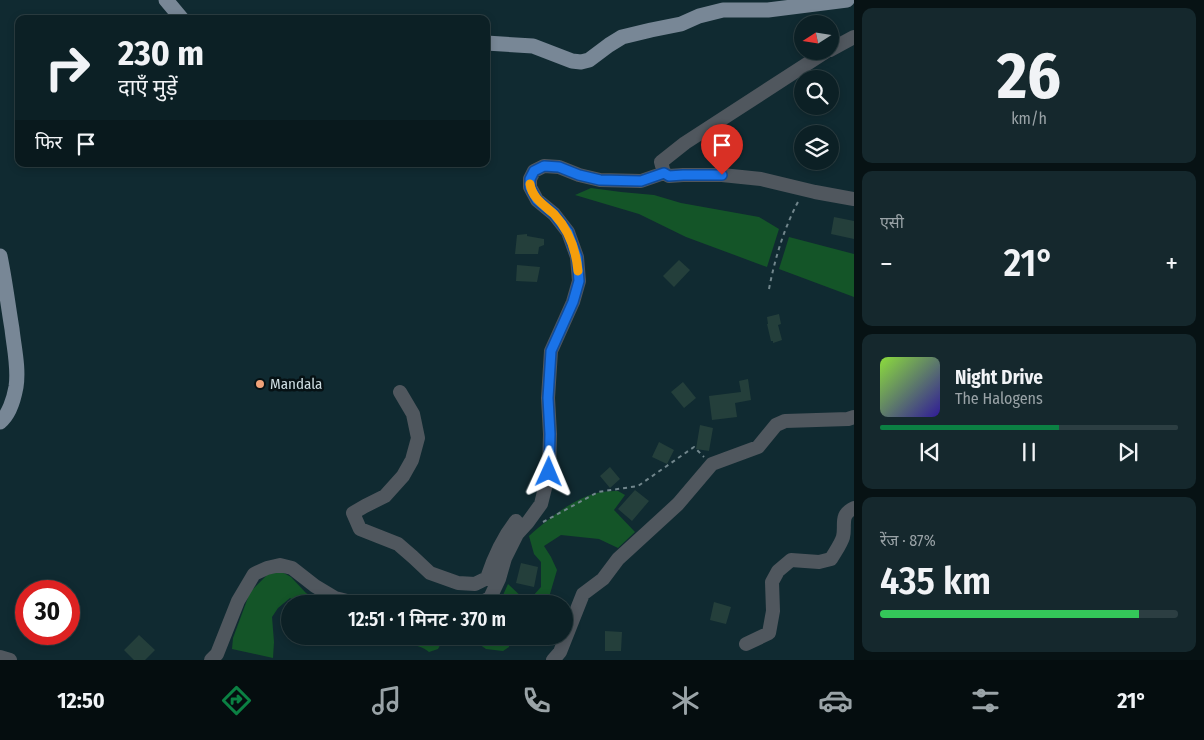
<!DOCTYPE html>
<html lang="hi">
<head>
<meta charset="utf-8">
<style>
	:root { --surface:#0c2025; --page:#15282d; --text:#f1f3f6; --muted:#9aa3a7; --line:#2c3e42; --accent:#0b8043 }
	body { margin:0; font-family:"Fira Sans Condensed","Noto Sans Devanagari",sans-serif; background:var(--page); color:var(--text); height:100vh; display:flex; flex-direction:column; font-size:19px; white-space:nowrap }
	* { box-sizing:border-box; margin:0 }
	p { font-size:16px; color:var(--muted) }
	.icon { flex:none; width:28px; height:28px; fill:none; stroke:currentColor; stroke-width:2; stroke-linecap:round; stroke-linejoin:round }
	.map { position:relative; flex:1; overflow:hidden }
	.sheet { display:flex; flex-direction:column; gap:8px; padding:8px; background:#071214; width:350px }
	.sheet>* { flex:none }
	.hud { position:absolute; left:15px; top:15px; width:475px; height:152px; border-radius:10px; box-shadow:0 2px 8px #0003,0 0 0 1px var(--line); background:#0c2025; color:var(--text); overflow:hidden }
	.needle { width:32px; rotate:258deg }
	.tools { position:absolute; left:794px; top:15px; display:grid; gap:10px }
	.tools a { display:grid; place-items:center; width:45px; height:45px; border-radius:50%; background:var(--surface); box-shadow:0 2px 8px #0003,0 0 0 1px var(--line); font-size:25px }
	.speed { position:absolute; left:15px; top:580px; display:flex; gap:10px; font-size:25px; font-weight:700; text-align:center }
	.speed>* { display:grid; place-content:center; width:65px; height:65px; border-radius:50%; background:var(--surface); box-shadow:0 2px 8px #0003,0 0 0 1px var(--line); line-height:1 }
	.speed .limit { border:8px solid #d22; background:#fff; color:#111 }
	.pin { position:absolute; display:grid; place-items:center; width:42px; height:42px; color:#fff; margin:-51px -21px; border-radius:50% 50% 50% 0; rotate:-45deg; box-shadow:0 0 5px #0007 }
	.pin .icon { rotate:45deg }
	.me { position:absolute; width:55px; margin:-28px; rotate:1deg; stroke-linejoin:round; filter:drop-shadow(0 0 4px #0008) }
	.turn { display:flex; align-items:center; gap:18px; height:105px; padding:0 20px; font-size:22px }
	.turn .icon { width:65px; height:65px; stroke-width:2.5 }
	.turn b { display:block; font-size:35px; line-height:42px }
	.then { display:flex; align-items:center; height:48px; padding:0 20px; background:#0003; gap:10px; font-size:19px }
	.big { font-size:38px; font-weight:600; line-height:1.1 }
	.sheet .tile { flex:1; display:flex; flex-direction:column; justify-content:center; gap:8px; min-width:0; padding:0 18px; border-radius:10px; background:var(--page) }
	.sheet .dial { align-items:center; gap:0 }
	.dial b { font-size:65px; line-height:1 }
	.song { display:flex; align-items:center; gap:15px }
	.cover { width:60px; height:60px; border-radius:8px; background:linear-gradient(135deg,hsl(90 70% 55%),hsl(250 70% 35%)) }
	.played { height:5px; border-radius:2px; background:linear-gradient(90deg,var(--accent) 60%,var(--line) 60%) }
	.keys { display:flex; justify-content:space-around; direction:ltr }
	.heat { display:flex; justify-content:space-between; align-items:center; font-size:28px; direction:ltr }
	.charge { height:8px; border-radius:4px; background:linear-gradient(90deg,#34c759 87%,var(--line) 0) }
	.trip { position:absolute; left:281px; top:595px; width:292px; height:50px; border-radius:25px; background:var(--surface); box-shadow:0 2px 8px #0003,0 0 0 1px var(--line); font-weight:600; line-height:50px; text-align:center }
	.tab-bar { display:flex; height:80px; justify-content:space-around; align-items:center; background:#050d0f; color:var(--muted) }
	.tab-bar .icon { width:35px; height:35px }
	.tab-bar .active { color:var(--accent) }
	.tab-bar b { font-size:22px; color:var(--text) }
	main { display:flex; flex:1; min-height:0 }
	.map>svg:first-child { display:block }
	.green { fill:#145528 }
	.building { fill:#243f3b }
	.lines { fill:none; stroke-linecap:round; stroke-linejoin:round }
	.path { stroke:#71868c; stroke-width:2; stroke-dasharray:4 4; stroke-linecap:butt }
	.minor { stroke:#50575e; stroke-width:14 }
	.major { stroke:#788796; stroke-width:15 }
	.route-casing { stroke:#114b97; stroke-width:12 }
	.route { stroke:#1a73e8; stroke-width:9 }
	.slow { stroke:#f59e0b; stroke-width:9 }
	.poi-dot { fill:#f0a279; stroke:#061114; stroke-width:2 }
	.labels { text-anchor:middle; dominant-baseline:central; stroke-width:5; stroke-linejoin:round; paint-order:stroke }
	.poi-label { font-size:15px; fill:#cedde2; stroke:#061114; text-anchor:start }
</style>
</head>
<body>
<main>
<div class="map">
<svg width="854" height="660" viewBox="0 0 854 660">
	<rect width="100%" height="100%" fill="#102a31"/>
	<path class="green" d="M591 188 621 192 654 195 681 203 759 217 779 229 767 267 686 237 639 214 575 195Z
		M789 237 854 254V297L779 269Z
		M618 491 625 495 614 510 635 532 618 548 599 539 561 535 544 546 551 557 557 570 547 604H499L508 584 525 600 532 597 541 587V562L534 554 529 536C548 519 576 496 602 492 607 491 613 491 618 491Z
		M282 572 291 577 306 593 324 604H300L290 598 278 608 272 617 274 642 273 658 232 649 233 638 250 592 268 574Z
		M369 636H450L444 638 438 649 429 652C421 643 384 640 371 638Z
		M462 636H511L509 647 503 651 486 649 476 642Z"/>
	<path class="building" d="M834 217 854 221V239L831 234Z
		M527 234V236L544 239V245L539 247 538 254H515L517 235Z
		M679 260 690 270 674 287 663 276Z
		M517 265 540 267 537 282 516 281Z
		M779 314 781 324 778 325 782 340 773 343V341H771L767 324H768L767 317Z
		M748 379 751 400 735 403 737 417 712 420 709 396 741 392 739 381Z
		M683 382 696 398 684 408 671 392Z
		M700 425 713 428 709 451 696 449Z
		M659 442 674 450 667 464 652 457Z
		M610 467 620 479 610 488 600 476Z
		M635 490 649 501 632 521 618 509Z
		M521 563 538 567 534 587 516 583Z
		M714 602 731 607 726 624 710 620Z
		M605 631 622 632 621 651H605Z
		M139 635 155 650 145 660H134L124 650Z"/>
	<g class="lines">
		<path class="path" d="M769 289C775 258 784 228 799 200
			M543 522 598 492 638 486 694 447 704 457"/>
		<path class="minor" d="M830 50 854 37
			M827 51 685 143 661 162 664 173 669 176 683 175H722L761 179 815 192 854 199
			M400 392 413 414 418 438 412 460 403 476 385 496 365 506 353 513 360 529 398 544 413 557 430 573 458 583 475 584 487 578C494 557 502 539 516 521
			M478 604 490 598 499 579 505 558 517 534 528 522 541 504 549 472 550 434 548 398 551 351 573 302 579 281 577 257 568 232 554 214 537 200 530 187V179L534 171 544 166 559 167 579 175 600 180 641 181 664 173
			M746 644 769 633 773 611 772 582 778 571 791 560 819 562 831 559C835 552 841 544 843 537 846 525 839 515 854 508
			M0 657 10 660
			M211 660 217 654 238 601 254 574 267 568 280 565 292 568 315 586 335 598 359 604
			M553 660 560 652 583 594 603 579 618 559 678 504 712 464 758 447 776 425 785 421 848 419 854 417"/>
		<path class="major" d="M166 0 182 19
			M486 43 533 46 572 61 581 62 589 60 609 45 622 37 651 30 681 24 699 16 723 10H768L847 0
			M0 256C5 280 8 305 12 329 14 348 19 368 16 387 14 398 9 415 0 422"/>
	</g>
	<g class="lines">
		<g class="route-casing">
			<path id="route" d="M549 472 550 434 548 398 551 351 573 302 579 281 577 257 568 232 554 214 537 200 530 187V179L534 171 544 166 559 167 579 175 600 180 641 181 664 173 669 176 683 175H722"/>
		</g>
		<use href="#route" class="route"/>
		<path class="slow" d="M530 184C532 198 544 205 554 214 569 230 576 250 578 271"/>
	</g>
	<circle class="poi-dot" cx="260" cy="384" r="5"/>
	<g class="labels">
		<g class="poi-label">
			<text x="270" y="384">Mandala</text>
		</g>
	</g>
</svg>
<div class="tools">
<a><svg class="needle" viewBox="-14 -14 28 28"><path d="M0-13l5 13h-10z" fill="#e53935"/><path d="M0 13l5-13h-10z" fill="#9aa3a7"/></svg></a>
<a><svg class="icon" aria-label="search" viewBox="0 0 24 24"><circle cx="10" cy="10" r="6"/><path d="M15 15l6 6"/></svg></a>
<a><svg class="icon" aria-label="layers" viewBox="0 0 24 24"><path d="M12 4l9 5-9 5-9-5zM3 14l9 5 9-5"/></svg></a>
</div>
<div class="speed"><div class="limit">30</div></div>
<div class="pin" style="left:722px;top:175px;background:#d93025"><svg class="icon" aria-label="arrive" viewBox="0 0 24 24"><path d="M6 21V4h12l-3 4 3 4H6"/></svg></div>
<svg class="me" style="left:549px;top:472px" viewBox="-20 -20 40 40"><path d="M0-17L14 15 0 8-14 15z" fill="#1a73e8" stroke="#fff" stroke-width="4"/></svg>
<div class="trip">12:51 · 1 मिनट · 370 m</div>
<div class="hud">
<div class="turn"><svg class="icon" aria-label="right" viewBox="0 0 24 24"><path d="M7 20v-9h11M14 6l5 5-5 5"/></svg><div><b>230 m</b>दाएँ मुड़ें</div></div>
<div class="then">फिर<svg class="icon" aria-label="arrive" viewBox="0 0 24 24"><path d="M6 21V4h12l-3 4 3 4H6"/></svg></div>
</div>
</div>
<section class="sheet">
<div class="tile dial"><b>26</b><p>km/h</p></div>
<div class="tile"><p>एसी</p>
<div class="heat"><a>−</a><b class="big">21°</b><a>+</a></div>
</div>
<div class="tile">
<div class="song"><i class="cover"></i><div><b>Night Drive</b><p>The Halogens</p></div></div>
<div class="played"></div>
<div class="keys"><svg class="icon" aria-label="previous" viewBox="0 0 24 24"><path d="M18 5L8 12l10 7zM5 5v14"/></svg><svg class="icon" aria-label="pause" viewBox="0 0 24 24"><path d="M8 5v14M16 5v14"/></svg><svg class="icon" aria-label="next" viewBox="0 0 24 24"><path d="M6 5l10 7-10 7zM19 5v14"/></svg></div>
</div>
<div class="tile"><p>रेंज · 87%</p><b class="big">435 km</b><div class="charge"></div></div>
</section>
</main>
<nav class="tab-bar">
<b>12:50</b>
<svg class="icon active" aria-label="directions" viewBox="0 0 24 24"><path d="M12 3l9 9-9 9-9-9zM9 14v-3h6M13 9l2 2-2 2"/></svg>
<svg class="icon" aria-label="music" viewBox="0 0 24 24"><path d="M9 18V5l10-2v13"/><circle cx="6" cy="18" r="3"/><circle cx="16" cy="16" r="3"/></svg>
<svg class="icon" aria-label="phone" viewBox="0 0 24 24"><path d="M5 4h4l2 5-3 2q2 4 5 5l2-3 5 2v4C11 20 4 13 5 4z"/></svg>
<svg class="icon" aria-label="climate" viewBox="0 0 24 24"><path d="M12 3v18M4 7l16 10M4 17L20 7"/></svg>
<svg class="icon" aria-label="car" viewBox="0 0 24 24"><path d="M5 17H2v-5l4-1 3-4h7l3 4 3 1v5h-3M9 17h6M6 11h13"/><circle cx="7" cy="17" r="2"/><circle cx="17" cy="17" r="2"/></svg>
<svg class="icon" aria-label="filters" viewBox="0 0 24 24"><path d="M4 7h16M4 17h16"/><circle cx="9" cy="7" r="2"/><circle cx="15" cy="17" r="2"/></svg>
<b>21°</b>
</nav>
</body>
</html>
